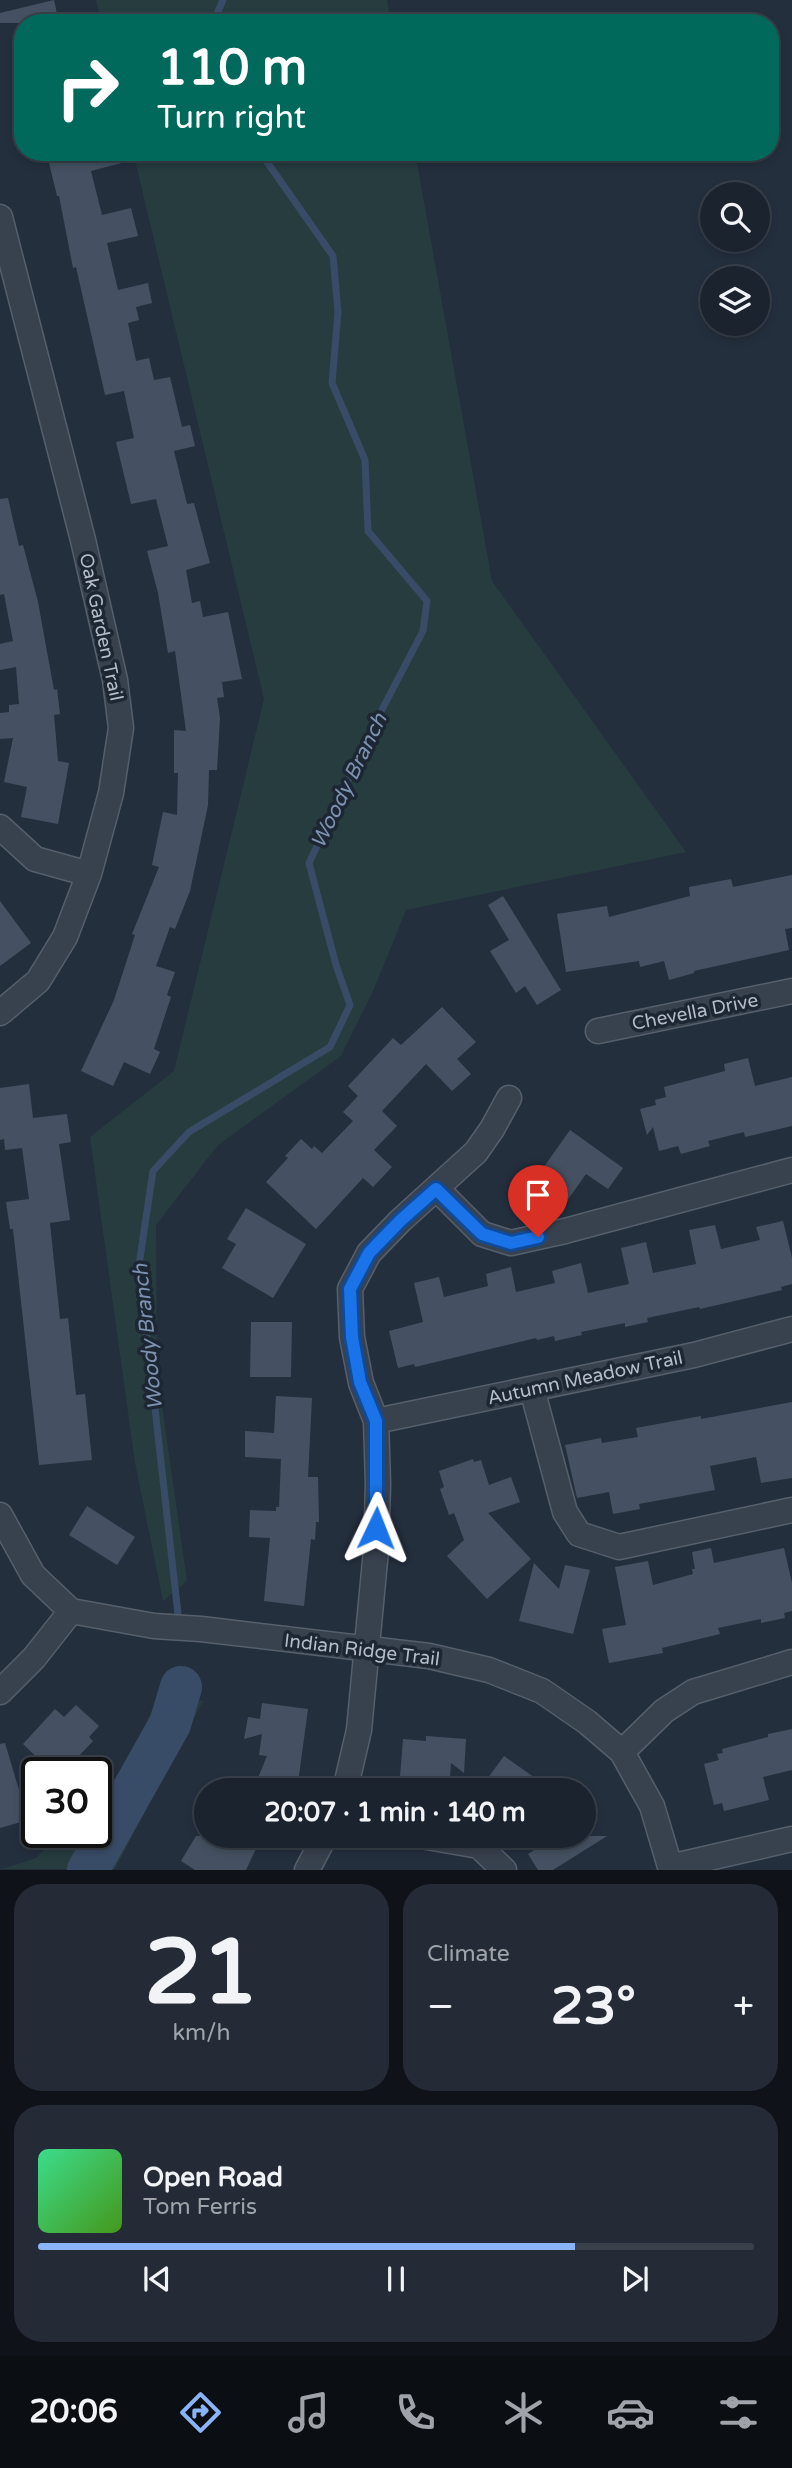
<!DOCTYPE html>
<html lang="en">
<head>
<meta charset="utf-8">
<style>
	:root { --surface:#1b232e; --page:#242b36; --text:#f1f3f6; --muted:#a0a4aa; --line:#39404a; --accent:#8ab4f8 }
	body { margin:0; font-family:"Varela Round",sans-serif; background:var(--page); color:var(--text); height:100vh; display:flex; flex-direction:column; font-size:26px; white-space:nowrap }
	* { box-sizing:border-box; margin:0 }
	p { font-size:23px; color:var(--muted) }
	.icon { flex:none; width:38px; height:38px; fill:none; stroke:currentColor; stroke-width:2; stroke-linecap:round; stroke-linejoin:round }
	.map { position:relative; height:1870px; overflow:hidden }
	.drawer { display:flex; flex-direction:column; gap:14px; padding:14px; background:#0f1319; flex:1 }
	.drawer>* { flex:none }
	.hud { position:absolute; left:14px; top:14px; width:765px; height:147px; border-radius:28px; box-shadow:0 4px 10px #0003,0 0 0 2px var(--line); background:#00695c; color:#fff; overflow:hidden }
	.controls { position:absolute; left:700px; top:182px; display:grid; gap:14px }
	.controls a { display:grid; place-items:center; width:70px; height:70px; border-radius:50%; background:var(--surface); box-shadow:0 4px 10px #0003,0 0 0 2px var(--line); font-size:35px }
	.speed { position:absolute; left:21px; top:1757px; display:flex; gap:14px; font-size:35px; font-weight:700; text-align:center }
	.speed>* { display:grid; place-content:center; width:91px; height:91px; border-radius:50%; background:var(--surface); box-shadow:0 4px 10px #0003,0 0 0 2px var(--line); line-height:1 }
	.speed .limit { border:4px solid #111; border-radius:10px; background:#fff; color:#111 }
	.pin { position:absolute; display:grid; place-items:center; width:60px; height:60px; color:#fff; margin:-72px -30px; border-radius:50% 50% 50% 0; rotate:-45deg; box-shadow:0 0 7px #0007 }
	.pin .icon { rotate:45deg }
	.me { position:absolute; width:77px; margin:-38px; rotate:2deg; stroke-linejoin:round; filter:drop-shadow(0 0 5px #0008) }
	.turn { display:flex; align-items:center; gap:24px; height:147px; padding:0 28px; font-size:32px }
	.turn .icon { width:91px; height:91px; stroke-width:2.5 }
	.turn b { display:block; font-size:49px; line-height:60px }
	.big { font-size:52px; font-weight:700; line-height:1.1 }
	.drawer .widget { flex:1; display:flex; flex-direction:column; justify-content:center; gap:10px; min-width:0; padding:0 24px; border-radius:28px; background:var(--page) }
	.drawer .dial { align-items:center; gap:0 }
	.dial b { font-size:91px; line-height:1 }
	.song { display:flex; align-items:center; gap:21px }
	.cover { width:84px; height:84px; border-radius:10px; background:linear-gradient(135deg,hsl(150 70% 55%),hsl(100 70% 35%)) }
	.played { height:7px; border-radius:4px; background:linear-gradient(90deg,var(--accent) 75%,var(--line) 75%) }
	.keys { display:flex; justify-content:space-around; direction:ltr }
	.heat { display:flex; justify-content:space-between; align-items:center; font-size:38px; direction:ltr }
	.drawer .tiles { flex:1; display:grid; gap:14px; grid-template-columns:1fr 1fr }
	.widget:last-child { grid-column:span 2 }
	.trip { position:absolute; left:194px; top:1778px; width:402px; height:70px; border-radius:35px; background:var(--surface); box-shadow:0 4px 10px #0003,0 0 0 2px var(--line); font-weight:700; line-height:70px; text-align:center }
	.menu { display:flex; height:112px; justify-content:space-around; align-items:center; background:#0b0e12; color:var(--muted) }
	.menu .icon { width:49px; height:49px }
	.menu .selected { color:var(--accent) }
	.menu b { font-size:32px; color:var(--text) }
	.map>svg:first-child { display:block }
	.green { fill:#263c3f }
	.lines { fill:none; stroke-linecap:round; stroke-linejoin:round }
	.stream { stroke:#394c67; stroke-width:7 }
	.river { stroke:#394c67; stroke-width:42 }
	.building { fill:#455162 }
	.minor-casing { stroke:#565f6c; stroke-width:27 }
	.minor { stroke:#38414e; stroke-width:24 }
	.route-casing { stroke:#114b97; stroke-width:18 }
	.route { stroke:#1a73e8; stroke-width:12 }
	.labels { text-anchor:middle; dominant-baseline:central; stroke-width:7; stroke-linejoin:round; paint-order:stroke }
	.street-label { font-size:19px; fill:#b4bcc9; stroke:#1d2633 }
	.water-label { font-size:21px; font-style:italic; fill:#7c92b1; stroke:#1d2633 }
</style>
</head>
<body>
<div class="map">
<svg width="792" height="1870" viewBox="0 0 792 1870">
	<rect width="100%" height="100%" fill="#242f3e"/>
	<path class="green" d="M96 0H387L391 23H102Z
		M133 152H415L492 581 686 852 406 910 374 989 341 1056 218 1145 156 1225 157 1370 187 1581 163 1601 135 1463 90 1137 174 1071 264 699Z
		M158 1697 203 1701 115 1869H2L36 1858 62 1832H96V1798L125 1769Z"/>
	<g class="lines">
		<path class="stream" d="M213 23 223 0
			M178 1614 139 1265 153 1171 189 1132 330 1047 350 1005 336 965 309 863 375 723 423 631 427 601 368 531 365 460 332 383 338 312 333 256 260 152"/>
		<path class="river" d="M88 1870 170 1724 181 1687"/>
	</g>
	<path class="building" d="M54 0 59 23H0V13Z
		M49 152H137V159L91 171 102 215 131 208 138 236 107 243 118 290 148 283 152 303 136 307 139 320 128 323 136 361 149 358 154 380 170 377 182 427 190 425 195 446 174 451 187 504 194 503 210 563 186 570 192 603 200 601 203 617 228 612 242 679 222 682 224 697 217 698 220 718 217 770H209L208 805 190 891 175 929 170 927 156 966 175 972 167 995 171 997 154 1049 160 1052 150 1074 124 1062 113 1086 81 1071 114 1000 135 935 132 934 159 867 152 865 163 812 177 815 178 773H174V730L186 731 175 651 168 653 158 593 147 551 168 546 156 499 131 504 116 442 134 438 124 391 105 395 76 267 73 268 59 196H57L49 163 51 161Z
		M8 498 19 546 23 545 38 602 54 690 57 689 60 714 54 715 58 761 69 763 58 824 21 817 27 787 4 782 13 738 0 739V713L9 712V705L19 704 16 667 0 670V644L13 641 4 594 0 595V499Z
		M792 875V928L785 929 789 950 694 971V973L669 980 664 961 640 967 639 961 566 972 557 914 607 906 609 917 690 896 689 887 731 879 733 887Z
		M503 896 561 990 537 1005 525 986 516 993 490 951 509 940 488 905Z
		M0 901 31 943 0 966Z
		M442 1007 476 1042 457 1059 471 1074 452 1091 426 1064 382 1111 397 1126 374 1150 392 1167 373 1187 363 1178 316 1229 266 1182 288 1158 285 1156 301 1139 312 1149 314 1146 322 1153 353 1121 343 1112 358 1096 348 1086 393 1038 401 1045Z
		M748 1058 755 1086 792 1077V1126L745 1137 744 1132 708 1141 710 1146 681 1154 678 1146 659 1151 653 1127 647 1135 640 1109 656 1105 655 1100 666 1097 664 1087 725 1071 724 1064Z
		M29 1084 33 1118 67 1114 71 1142 59 1144 70 1220 50 1223 60 1319 68 1318 76 1395 85 1394 92 1460 39 1465 13 1229H10L6 1202 29 1199 22 1148 5 1150 4 1139 0 1140V1088Z
		M570 1130 623 1168 608 1189 586 1174 567 1201 536 1178Z
		M246 1208 306 1244 273 1298 222 1268 236 1244 227 1239Z
		M783 1221 792 1258V1284L781 1287 782 1290 700 1309 699 1307 647 1318 648 1322 625 1327V1323L581 1332 582 1335 555 1341 554 1336 537 1340 536 1338 415 1367 414 1364 398 1368 389 1331 423 1322 414 1283 439 1277 444 1297 488 1286 486 1274 511 1267 516 1292 555 1283 552 1271 581 1263 588 1293 629 1284 621 1248 646 1242 653 1273 696 1264 689 1230 715 1225 721 1249 760 1240 756 1227Z
		M251 1322H292L291 1377H250Z
		M276 1396 312 1398 308 1477H318L319 1522H316L315 1540 311 1539 304 1606 264 1601 270 1538 249 1537 250 1510 276 1511V1507H279L281 1459 245 1457V1431L274 1433Z
		M792 1402V1478L761 1483 756 1457 710 1466 715 1490 639 1504 640 1509 613 1514 609 1492 577 1498 565 1445 601 1438 602 1443 638 1437 636 1428 701 1416V1419Z
		M473 1459 474 1462 481 1460 489 1485 511 1477 520 1502 488 1513 531 1559 487 1599 447 1556 464 1540 454 1513 449 1515 440 1489 444 1487 439 1471Z
		M87 1506 135 1537 117 1565 69 1535Z
		M711 1548 714 1563 784 1548 792 1583V1611L784 1613 785 1618 761 1623V1619L718 1628 720 1634 662 1648 663 1653 609 1663 602 1629 626 1625 615 1567 648 1561 653 1585 693 1574 692 1569H695L692 1552Z
		M534 1563 559 1589 565 1565 590 1570 573 1634 519 1621Z
		M262 1703 308 1709 298 1783 295 1790H253L267 1756 259 1755 262 1734 244 1739 248 1717 260 1719Z
		M76 1705 99 1726 89 1737 93 1741 63 1773H53L23 1744 55 1709 64 1717Z
		M792 1729V1770L763 1777 769 1800 724 1811 722 1803 714 1805 704 1764 719 1760 717 1754 723 1753 722 1749 768 1737V1734Z
		M426 1736 466 1739 464 1773 451 1763 449 1789 430 1787V1790H399L403 1739 426 1741Z
		M5 1743 28 1820 0 1828V1744Z
		M504 1756 552 1790H479Z
		M196 1836H262L246 1870H195L181 1861Z
		M556 1836H607L553 1870H538L528 1854Z"/>
	<g class="lines">
		<g class="minor-casing">
			<path id="minor" d="M0 217 83 540 115 680 121 728 111 793 89 874 65 937 38 981 0 1013
				M0 827 35 859 89 874
				M598 1031 792 991
				M437 1189 482 1234 511 1243 565 1231 792 1170
				M532 1389 565 1512 579 1534 619 1547 792 1510
				M376 1421 694 1355 792 1329
				M0 1515 33 1575 71 1611 154 1626 201 1629 429 1656 489 1670 542 1691 587 1722 622 1752 652 1806 671 1870
				M0 1692 34 1658 71 1611
				M622 1752 664 1711 693 1692 792 1662
				M345 1790 359 1730 376 1550 378 1484 376 1421 361 1383 352 1337 350 1289 369 1253 400 1221 476 1152 492 1129 509 1098
				M421 1836 479 1846 504 1870
				M670 1867 792 1839
				M307 1870 325 1836"/>
		</g>
		<use href="#minor" class="minor"/>
	</g>
	<g class="lines">
		<g class="route-casing">
			<path id="route" d="M376 1528V1421L360 1382 352 1337 350 1289 369 1253 400 1221 436 1189 482 1234 511 1243 538 1237"/>
		</g>
		<use href="#route" class="route"/>
	</g>
	<g class="labels">
		<g class="street-label">
			<text transform="translate(101 627) rotate(78)">Oak Garden Trail</text>
			<text transform="translate(695 1012) rotate(-11)">Chevella Drive</text>
			<text transform="translate(585 1378) rotate(-12)">Autumn Meadow Trail</text>
			<text transform="translate(362 1650) rotate(7)">Indian Ridge Trail</text>
		</g>
		<g class="water-label">
			<text transform="translate(349 781) rotate(-64)">Woody Branch</text>
			<text transform="translate(148 1337) rotate(-96)">Woody Branch</text>
		</g>
	</g>
</svg>
<div class="controls">
<a><svg class="icon" aria-label="search" viewBox="0 0 24 24"><circle cx="10" cy="10" r="6"/><path d="M15 15l6 6"/></svg></a>
<a><svg class="icon" aria-label="layers" viewBox="0 0 24 24"><path d="M12 4l9 5-9 5-9-5zM3 14l9 5 9-5"/></svg></a>
</div>
<div class="speed"><div class="limit">30</div></div>
<div class="pin" style="left:538px;top:1237px;background:#d93025"><svg class="icon" aria-label="arrive" viewBox="0 0 24 24"><path d="M6 21V4h12l-3 4 3 4H6"/></svg></div>
<svg class="me" style="left:376px;top:1528px" viewBox="-20 -20 40 40"><path d="M0-17L14 15 0 8-14 15z" fill="#1a73e8" stroke="#fff" stroke-width="4"/></svg>
<div class="trip">20:07 · 1 min · 140 m</div>
<div class="hud">
<div class="turn"><svg class="icon" aria-label="right" viewBox="0 0 24 24"><path d="M7 20v-9h11M14 6l5 5-5 5"/></svg><div><b>110 m</b>Turn right</div></div>
</div>
</div>
<section class="drawer">
<div class="tiles">
<div class="widget dial"><b>21</b><p>km/h</p></div>
<div class="widget"><p>Climate</p>
<div class="heat"><a>−</a><b class="big">23°</b><a>+</a></div>
</div>
<div class="widget">
<div class="song"><i class="cover"></i><div><b>Open Road</b><p>Tom Ferris</p></div></div>
<div class="played"></div>
<div class="keys"><svg class="icon" aria-label="previous" viewBox="0 0 24 24"><path d="M18 5L8 12l10 7zM5 5v14"/></svg><svg class="icon" aria-label="pause" viewBox="0 0 24 24"><path d="M8 5v14M16 5v14"/></svg><svg class="icon" aria-label="next" viewBox="0 0 24 24"><path d="M6 5l10 7-10 7zM19 5v14"/></svg></div>
</div>
</div>
</section>
<nav class="menu">
<b>20:06</b>
<svg class="icon selected" aria-label="directions" viewBox="0 0 24 24"><path d="M12 3l9 9-9 9-9-9zM9 14v-3h6M13 9l2 2-2 2"/></svg>
<svg class="icon" aria-label="music" viewBox="0 0 24 24"><path d="M9 18V5l10-2v13"/><circle cx="6" cy="18" r="3"/><circle cx="16" cy="16" r="3"/></svg>
<svg class="icon" aria-label="phone" viewBox="0 0 24 24"><path d="M5 4h4l2 5-3 2q2 4 5 5l2-3 5 2v4C11 20 4 13 5 4z"/></svg>
<svg class="icon" aria-label="climate" viewBox="0 0 24 24"><path d="M12 3v18M4 7l16 10M4 17L20 7"/></svg>
<svg class="icon" aria-label="car" viewBox="0 0 24 24"><path d="M5 17H2v-5l4-1 3-4h7l3 4 3 1v5h-3M9 17h6M6 11h13"/><circle cx="7" cy="17" r="2"/><circle cx="17" cy="17" r="2"/></svg>
<svg class="icon" aria-label="filters" viewBox="0 0 24 24"><path d="M4 7h16M4 17h16"/><circle cx="9" cy="7" r="2"/><circle cx="15" cy="17" r="2"/></svg>
</nav>
</body>
</html>
